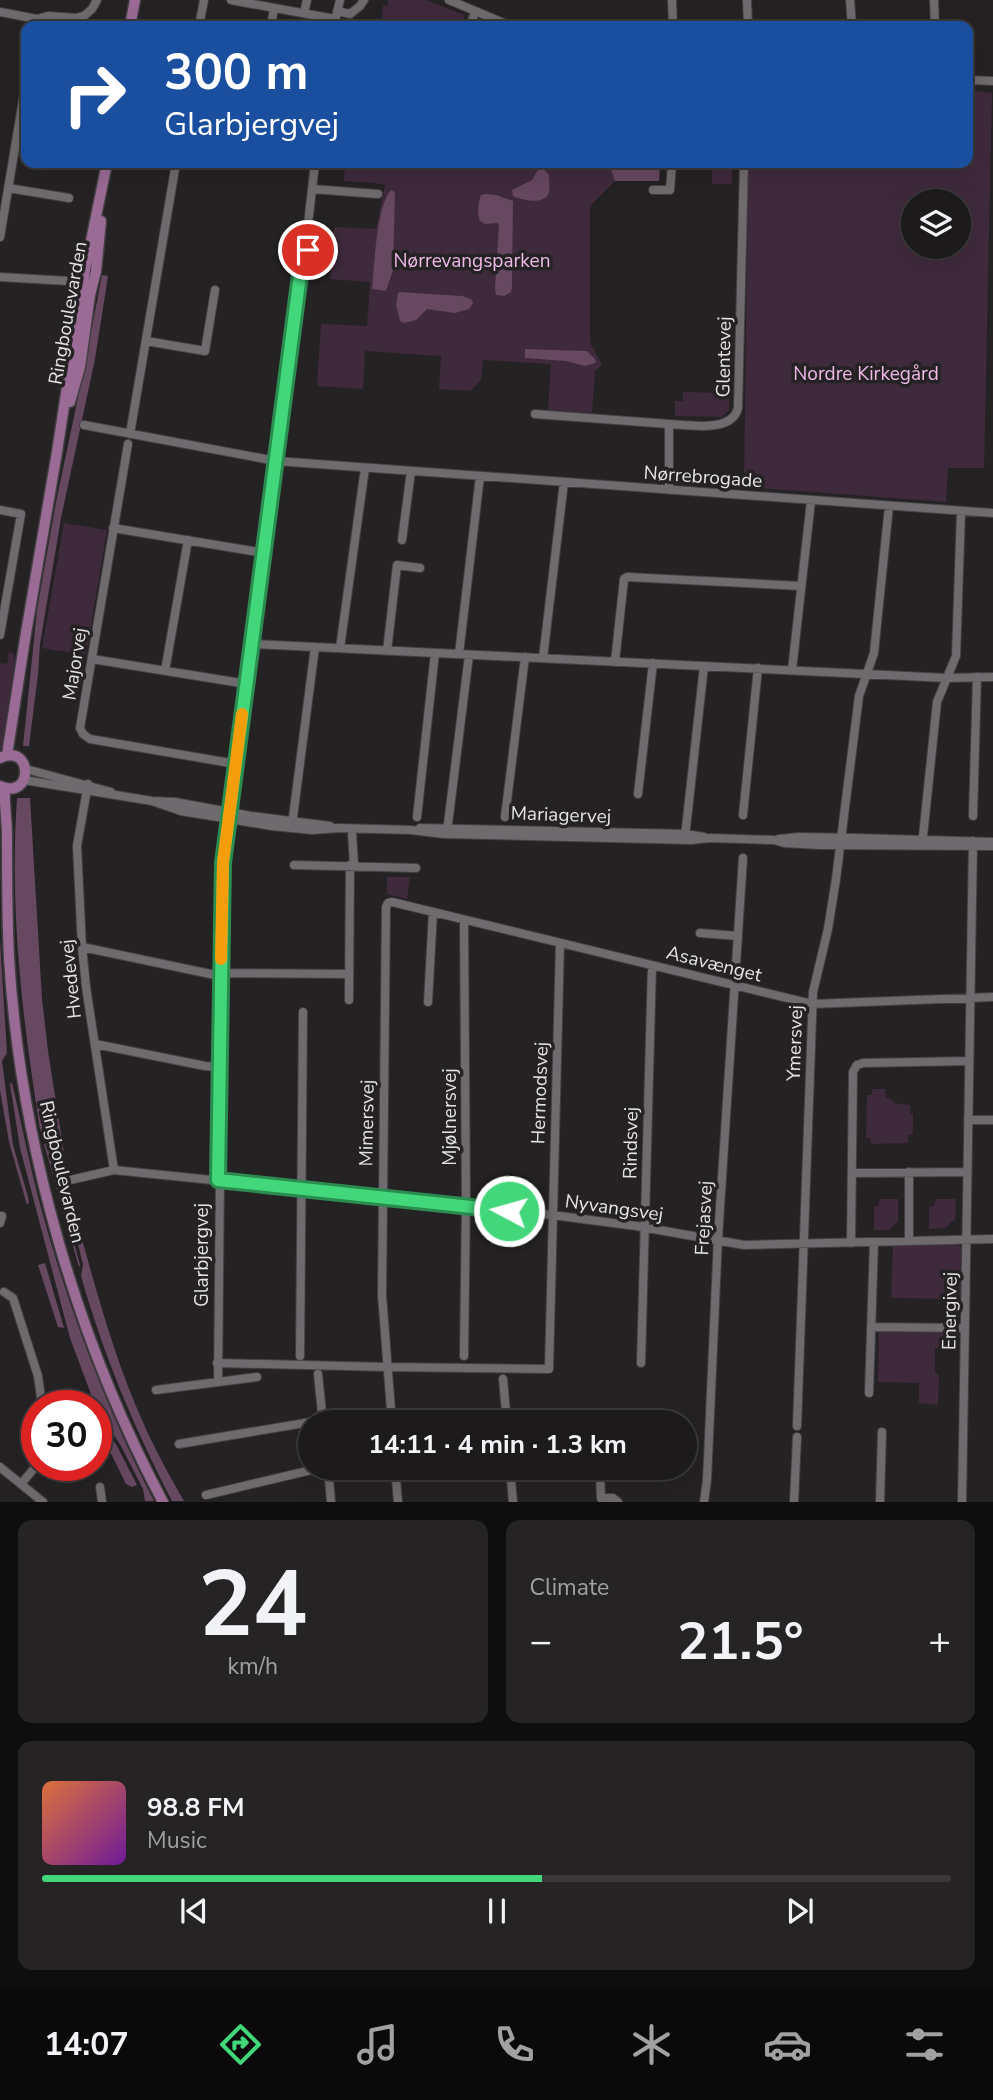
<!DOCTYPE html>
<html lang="en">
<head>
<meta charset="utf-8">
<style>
	:root { --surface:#1c1a1b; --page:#252324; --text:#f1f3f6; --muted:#a0a1a3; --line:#3a383a; --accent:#42d77b }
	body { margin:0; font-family:"Nunito Sans",sans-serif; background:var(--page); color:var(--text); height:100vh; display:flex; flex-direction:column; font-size:26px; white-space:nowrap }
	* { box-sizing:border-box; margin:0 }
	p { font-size:23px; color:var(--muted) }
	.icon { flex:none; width:38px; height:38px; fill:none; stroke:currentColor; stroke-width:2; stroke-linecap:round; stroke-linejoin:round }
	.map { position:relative; height:1502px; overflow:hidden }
	.drawer { display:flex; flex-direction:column; gap:18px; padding:18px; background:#0f0e0f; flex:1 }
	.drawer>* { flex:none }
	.guide { position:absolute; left:21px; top:21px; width:952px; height:147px; border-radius:14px; box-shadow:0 7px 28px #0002,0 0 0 2px var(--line); background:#1a4fa0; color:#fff; overflow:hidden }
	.controls { position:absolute; left:901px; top:189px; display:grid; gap:14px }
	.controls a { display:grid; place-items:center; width:70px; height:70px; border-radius:50%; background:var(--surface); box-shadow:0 7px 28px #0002,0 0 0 2px var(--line); font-size:35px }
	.speed { position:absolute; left:21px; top:1390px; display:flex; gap:14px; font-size:35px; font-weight:700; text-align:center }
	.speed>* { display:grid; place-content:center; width:91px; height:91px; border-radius:50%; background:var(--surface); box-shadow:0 7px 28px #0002,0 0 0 2px var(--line); line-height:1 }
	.speed .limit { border:10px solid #d22; background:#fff; color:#111 }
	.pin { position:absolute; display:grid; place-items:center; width:60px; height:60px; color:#fff; margin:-30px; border:4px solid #fff; border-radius:50%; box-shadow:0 2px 7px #0007 }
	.me { position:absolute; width:77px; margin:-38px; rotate:276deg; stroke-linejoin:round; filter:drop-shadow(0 0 5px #0008) }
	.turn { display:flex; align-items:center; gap:24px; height:147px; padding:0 28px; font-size:32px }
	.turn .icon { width:91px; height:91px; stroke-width:2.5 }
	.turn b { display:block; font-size:49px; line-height:60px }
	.big { font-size:52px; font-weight:700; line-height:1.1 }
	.drawer .widget { flex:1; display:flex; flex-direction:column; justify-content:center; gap:10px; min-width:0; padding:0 24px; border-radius:14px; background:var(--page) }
	.drawer .dial { align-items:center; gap:0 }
	.dial b { font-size:91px; line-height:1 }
	.song { display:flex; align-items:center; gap:21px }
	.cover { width:84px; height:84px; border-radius:10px; background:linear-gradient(135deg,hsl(20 70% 55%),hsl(280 70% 35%)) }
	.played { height:7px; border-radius:4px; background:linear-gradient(90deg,var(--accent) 55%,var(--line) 55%) }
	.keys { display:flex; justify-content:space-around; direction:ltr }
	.heat { display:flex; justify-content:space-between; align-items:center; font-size:38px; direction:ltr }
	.drawer .tiles { flex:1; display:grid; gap:18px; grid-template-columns:1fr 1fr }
	.widget:last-child { grid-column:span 2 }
	.trip { position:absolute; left:298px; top:1410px; width:399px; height:70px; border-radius:35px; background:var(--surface); box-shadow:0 7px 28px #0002,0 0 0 2px var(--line); font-weight:700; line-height:70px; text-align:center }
	.tabs { display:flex; height:112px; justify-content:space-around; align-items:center; background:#0b0a0b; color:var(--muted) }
	.tabs .icon { width:49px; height:49px }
	.tabs .current { color:var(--accent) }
	.tabs b { font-size:32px; color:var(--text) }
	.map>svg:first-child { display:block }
	.green { fill:#3f2a3b; fill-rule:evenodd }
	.forest { fill:#664861 }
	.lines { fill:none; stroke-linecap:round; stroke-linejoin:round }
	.minor-casing { stroke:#423f42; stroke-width:10 }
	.major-casing { stroke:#423f42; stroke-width:13 }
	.minor { stroke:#6e6a6d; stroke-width:8 }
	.major { stroke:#9a6b94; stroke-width:10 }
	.route-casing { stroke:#2b8c50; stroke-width:18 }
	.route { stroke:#42d77b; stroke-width:12 }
	.slow { stroke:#f59e0b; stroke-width:12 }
	.labels { text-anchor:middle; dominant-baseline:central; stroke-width:7; stroke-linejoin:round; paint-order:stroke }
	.park-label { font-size:19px; fill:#efb9e6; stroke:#252224 }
	.street-label { font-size:19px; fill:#e5e3e5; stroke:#252224 }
</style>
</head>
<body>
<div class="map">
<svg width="993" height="1502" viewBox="0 0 993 1502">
	<rect width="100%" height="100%" fill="#252224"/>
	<path class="green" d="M388 0H426L465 15 461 26H381L383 5 388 6Z
		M968 90 992 93 984 468H948L946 502 744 487 748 163H968ZM914 201H959V247H914Z
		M345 163H660L659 181H615L590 206V342L602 365 595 371 592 413 548 410 551 364 483 360 481 380 470 391 439 389 441 356 365 351 363 389 317 386 321 324 367 326 370 282 330 279 334 227 376 229 385 185 375 183 344 181Z
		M712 163H732V184H712Z
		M683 392 729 393V410L722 417 675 416V401H683Z
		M64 523 107 530 86 655 42 648Z
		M9 651 15 656 3 745 0 751V663L7 664Z
		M387 877H410L407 899 387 894Z
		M872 1089H885L886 1098 891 1099 894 1103 910 1105V1113L913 1114V1134L908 1135V1143L871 1144V1138H866L867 1095H872Z
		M880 1199H898V1221L889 1230H874V1207L878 1206Z
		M936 1199H956L955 1220 951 1222 946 1228 929 1229V1207L934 1206Z
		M957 1244 961 1248V1299L891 1298 893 1246Z
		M879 1330 958 1332V1347L935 1348V1372L939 1375 938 1405 919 1403V1383L878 1382Z"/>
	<path class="forest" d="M616 163H660L659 181H615L611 169Z
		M538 170H544L549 175C549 180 550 187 549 192 545 206 522 200 513 196L512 190 532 180Z
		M391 190 395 192 393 270 386 291 372 289C374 268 377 204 391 190Z
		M485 194 496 195 513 201 512 286 511 292 504 296 496 295 495 288 499 225 497 223 485 224 480 221C477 214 478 202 481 195Z
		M102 275 108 276 95 359 61 518 40 644 38 674 29 746H23L37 610 56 502 83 374Z
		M400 292 462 296 471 299 473 303 469 309 455 313 427 309 416 320 404 323 400 321 396 305 398 293Z
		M525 349 587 351 596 360 595 363 585 366 566 361 525 358Z
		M17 798H30L42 999 48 1051 67 1172 57 1139 53 1135H41C23 1024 9 912 17 798Z
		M0 939 7 1053 2 1061 13 1145 28 1197 29 1202 27 1205 9 1142 0 1090Z
		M12 1083C22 1125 30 1167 41 1208 69 1310 106 1408 154 1501H145L143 1489 121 1446 95 1405 70 1338 20 1148 10 1084Z
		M50 1141 53 1143 62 1181 61 1193 80 1265 79 1267 44 1144Z
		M68 1189C90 1266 109 1346 142 1420 154 1448 169 1475 184 1501H172C134 1427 104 1357 81 1276L83 1265 65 1190Z
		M45 1263 64 1328 58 1327 38 1265Z
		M96 1413 117 1446 137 1485 132 1487 126 1484 96 1423Z"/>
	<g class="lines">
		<g class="minor-casing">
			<path id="minor" d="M231 0 335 19
				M449 0 511 26
				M672 0 673 26
				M747 0 748 26
				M850 0 852 26
				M934 0 935 26
				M337 11 350 14 360 6 364 0
				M0 12 37 19 48 16 76 18 84 16 92 9 97 0
				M304 13 307 0
				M199 26 204 0
				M271 26 274 8
				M334 26 340 0
				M470 26 475 12
				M968 80 993 81
				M8 188 69 198
				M312 189 378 194
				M653 190H670L672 163
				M0 237 26 82
				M0 277 86 282
				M146 341 205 351 215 290
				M535 414 669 424
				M84 425 276 461 993 513
				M130 434 176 163
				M128 444 80 728 83 734 90 739 236 764
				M669 490V424C690 425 732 433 738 408L744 163
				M0 510 21 514 0 635
				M113 528 264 553
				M402 540 411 471
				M252 644 947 678 993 677
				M340 648 365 468
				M387 651 397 565 420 568
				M459 654 480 476
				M543 658 564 482
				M92 659 247 684
				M615 662 624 579 627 577 801 586
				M792 670 811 501
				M165 671 188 540
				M26 769 111 792
				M24 780 152 801 175 802 251 816 330 826
				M88 784 77 846 82 947 86 987 114 1170
				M638 794 653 663
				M152 801 181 811 272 826 312 830 339 828 411 830 444 834 691 840 710 838 774 840 784 843 820 845 993 846
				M743 815 758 668
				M973 816 977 677
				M417 817 435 653
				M505 817 525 657
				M292 825 315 647
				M420 828 686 834 704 837
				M447 832 469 655
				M352 833 354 865
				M685 837 704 666
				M779 839 799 837 857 838 993 842
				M922 846 937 702 956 656 961 512
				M294 865 416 868
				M700 933 738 936
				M82 947 220 976
				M221 973 349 974
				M349 1000 350 865
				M428 1002 433 912
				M95 1044 205 1066 220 1067
				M968 1120H993
				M909 1172V1241
				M852 1173 967 1172
				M66 1181 114 1170 552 1215 636 1226 744 1245 993 1239
				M0 1216H2L0 1223
				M851 1243 853 1072 857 1065 863 1063 969 1061
				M4 1292 13 1298 38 1376 42 1405
				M871 1327 965 1328
				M300 1356 303 1012
				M464 1356 466 1203 464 920
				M217 1363 387 1367 549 1369 560 943
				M641 1363 652 966
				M318 1374 323 1423
				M503 1379 507 1423
				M218 1382 223 863 300 275 306 265 311 236 308 224 315 163
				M156 1390 257 1377
				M869 1393 874 1242
				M392 1423 382 1295 386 907 388 903 392 902 812 1004 993 997
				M797 1426 813 992 828 929 836 879 859 696 874 653 889 506
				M179 1444 323 1420
				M0 1467 43 1502
				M328 1468 331 1502
				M395 1468 398 1502
				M510 1468 513 1502
				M600 1473 601 1498H613L618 1502
				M21 1484 37 1465
				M100 1487 102 1502
				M206 1495 320 1468
				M704 1502 707 1480 718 1238 743 858
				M794 1502 797 1437
				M880 1502 882 1432
				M962 1502 973 841"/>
		</g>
		<g class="major-casing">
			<path id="major" d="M130 26 135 0
				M70 402 80 367 90 295 96 271 101 221
				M7 755 25 639 57 452 85 270 107 163
				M0 758C33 742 34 801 0 786
				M5 788C4 804 7 820 7 836 7 876 7 917 9 958 20 1142 76 1339 163 1502"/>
		</g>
		<use href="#minor" class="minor"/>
		<use href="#major" class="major"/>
	</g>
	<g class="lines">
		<g class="route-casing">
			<path id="route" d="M308 250 306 265 300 275 223 863 218 1180 509 1211"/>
		</g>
		<use href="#route" class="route"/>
		<path class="slow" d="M221 959 223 863 242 714"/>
	</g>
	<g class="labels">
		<g class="park-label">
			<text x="472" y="261">Nørrevangsparken</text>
			<text x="866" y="374">Nordre Kirkegård</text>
		</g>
		<g class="street-label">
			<text transform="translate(68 313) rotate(-80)">Ringboulevarden</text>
			<text transform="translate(724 357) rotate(-89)">Glentevej</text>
			<text transform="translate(703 477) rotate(4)">Nørrebrogade</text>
			<text transform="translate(75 664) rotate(-81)">Majorvej</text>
			<text transform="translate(561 815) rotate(2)">Mariagervej</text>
			<text transform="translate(714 964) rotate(14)">Asavænget</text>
			<text transform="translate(71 979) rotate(-96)">Hvedevej</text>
			<text transform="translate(795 1043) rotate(-88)">Ymersvej</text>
			<text transform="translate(540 1093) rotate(-88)">Hermodsvej</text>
			<text transform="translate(450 1117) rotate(-90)">Mjølnersvej</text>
			<text transform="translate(367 1123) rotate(-89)">Mimersvej</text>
			<text transform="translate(631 1143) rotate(-89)">Rindsvej</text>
			<text transform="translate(62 1172) rotate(77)">Ringboulevarden</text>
			<text transform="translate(614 1208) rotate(8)">Nyvangsvej</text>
			<text transform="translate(704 1218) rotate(-87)">Frejasvej</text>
			<text transform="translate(202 1255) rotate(-90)">Glarbjergvej</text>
			<text transform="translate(950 1311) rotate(-89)">Energivej</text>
		</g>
	</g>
</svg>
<div class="controls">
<a><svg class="icon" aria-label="layers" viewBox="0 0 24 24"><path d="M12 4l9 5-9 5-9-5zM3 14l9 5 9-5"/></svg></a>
</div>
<div class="speed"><div class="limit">30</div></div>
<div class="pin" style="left:308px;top:250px;background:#d93025"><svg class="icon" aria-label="arrive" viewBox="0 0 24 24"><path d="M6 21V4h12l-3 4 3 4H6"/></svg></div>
<svg class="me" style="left:509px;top:1211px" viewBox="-20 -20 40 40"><circle r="17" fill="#42d77b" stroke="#fff" stroke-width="3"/><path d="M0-11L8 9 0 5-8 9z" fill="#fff"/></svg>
<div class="trip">14:11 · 4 min · 1.3 km</div>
<div class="guide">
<div class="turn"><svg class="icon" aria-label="right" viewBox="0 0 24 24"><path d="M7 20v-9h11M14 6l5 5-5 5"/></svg><div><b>300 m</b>Glarbjergvej</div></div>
</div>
</div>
<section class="drawer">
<div class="tiles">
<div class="widget dial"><b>24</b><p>km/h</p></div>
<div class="widget"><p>Climate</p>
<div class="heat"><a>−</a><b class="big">21.5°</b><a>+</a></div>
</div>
<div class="widget">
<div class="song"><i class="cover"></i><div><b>98.8 FM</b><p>Music</p></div></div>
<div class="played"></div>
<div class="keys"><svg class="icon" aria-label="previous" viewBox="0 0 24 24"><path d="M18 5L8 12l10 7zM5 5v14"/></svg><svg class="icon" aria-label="pause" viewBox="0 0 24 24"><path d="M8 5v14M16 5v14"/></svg><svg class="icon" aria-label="next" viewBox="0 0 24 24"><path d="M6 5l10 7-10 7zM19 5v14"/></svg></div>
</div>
</div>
</section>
<nav class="tabs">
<b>14:07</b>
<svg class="icon current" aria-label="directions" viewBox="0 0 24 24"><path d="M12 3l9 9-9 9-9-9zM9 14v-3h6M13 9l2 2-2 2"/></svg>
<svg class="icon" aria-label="music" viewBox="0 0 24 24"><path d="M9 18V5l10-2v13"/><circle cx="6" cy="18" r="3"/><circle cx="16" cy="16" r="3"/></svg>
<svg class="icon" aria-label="phone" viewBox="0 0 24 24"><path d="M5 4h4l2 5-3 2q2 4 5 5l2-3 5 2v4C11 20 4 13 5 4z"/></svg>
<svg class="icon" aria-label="climate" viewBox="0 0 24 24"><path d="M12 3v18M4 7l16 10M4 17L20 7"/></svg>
<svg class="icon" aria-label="car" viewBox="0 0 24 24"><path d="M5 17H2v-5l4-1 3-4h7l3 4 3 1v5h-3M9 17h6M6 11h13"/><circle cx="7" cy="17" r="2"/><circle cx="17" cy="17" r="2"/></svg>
<svg class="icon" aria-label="filters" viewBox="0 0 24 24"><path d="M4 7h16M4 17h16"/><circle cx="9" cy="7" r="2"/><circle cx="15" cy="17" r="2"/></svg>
</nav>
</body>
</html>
